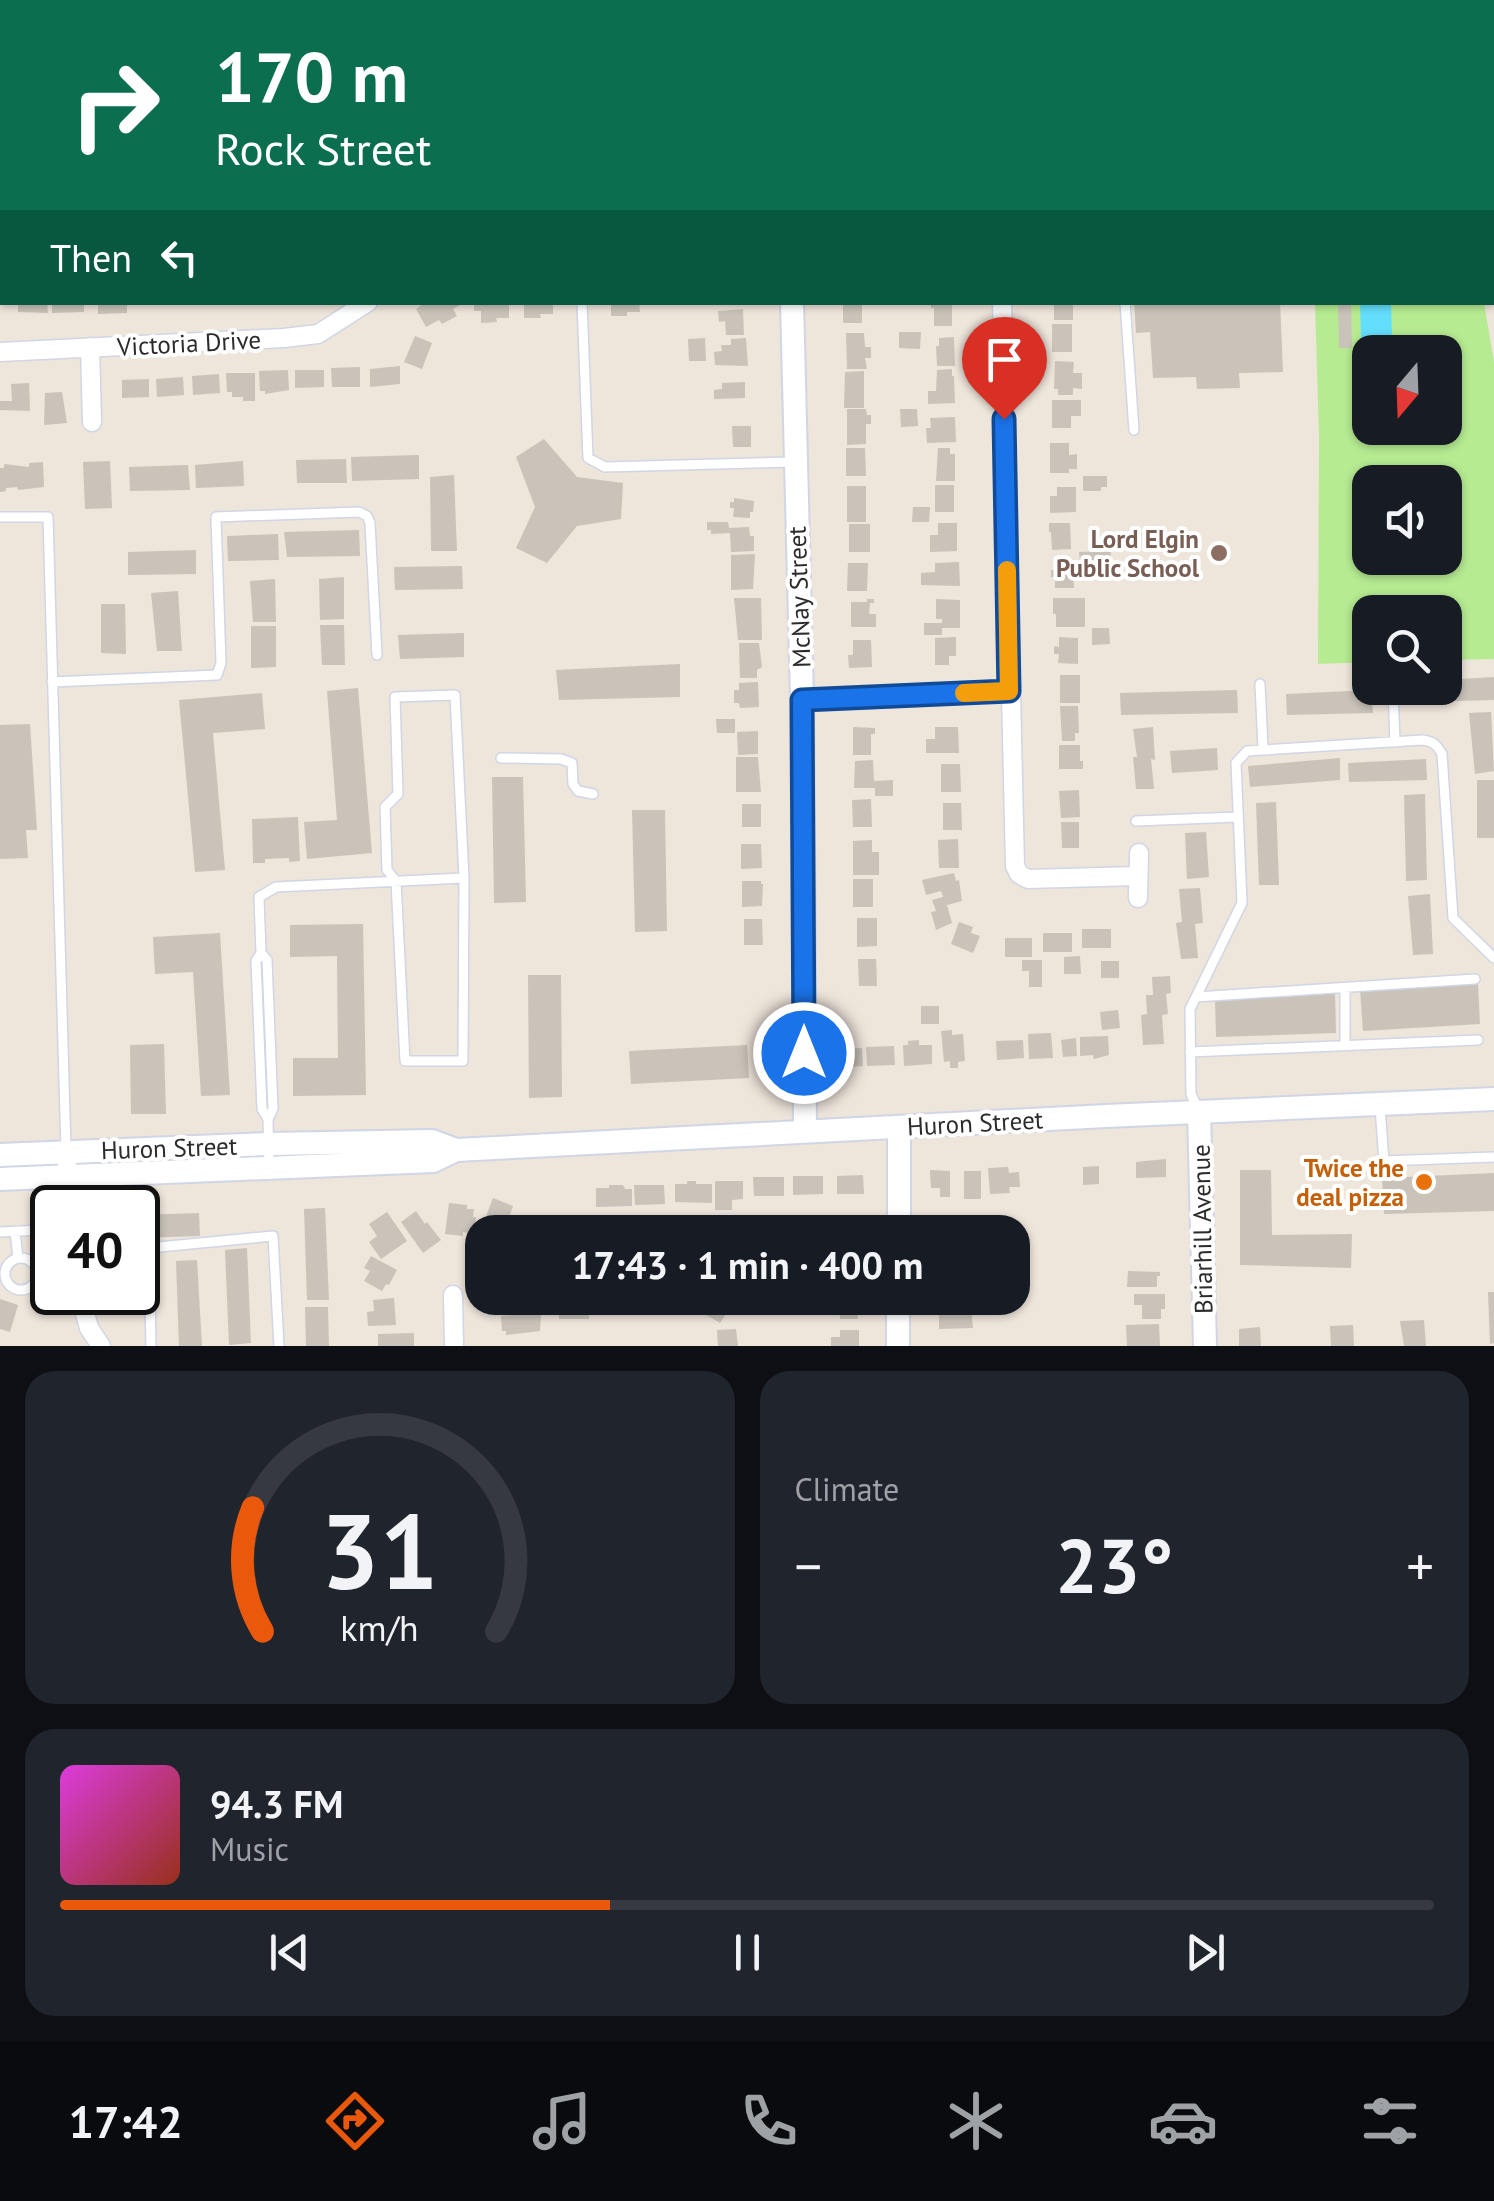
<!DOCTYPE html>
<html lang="en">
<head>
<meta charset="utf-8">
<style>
	:root { --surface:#171b24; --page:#20242c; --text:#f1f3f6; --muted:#9ea1a6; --line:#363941; --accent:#ea580c }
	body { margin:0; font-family:"PT Sans",sans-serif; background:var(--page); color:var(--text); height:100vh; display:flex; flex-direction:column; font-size:38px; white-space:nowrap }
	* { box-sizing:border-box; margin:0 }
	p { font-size:32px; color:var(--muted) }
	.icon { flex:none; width:55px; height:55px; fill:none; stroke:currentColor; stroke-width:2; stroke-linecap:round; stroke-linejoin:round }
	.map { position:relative; height:1346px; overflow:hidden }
	.side { display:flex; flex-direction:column; gap:25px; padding:25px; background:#0d0f14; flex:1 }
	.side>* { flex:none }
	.guide { position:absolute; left:0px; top:0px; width:1495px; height:305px; box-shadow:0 2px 8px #0004; background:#0b6e4f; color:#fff; overflow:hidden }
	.needle { width:65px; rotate:199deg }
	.fabs { position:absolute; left:1352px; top:335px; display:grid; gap:20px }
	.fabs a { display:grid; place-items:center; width:110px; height:110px; border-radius:20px; background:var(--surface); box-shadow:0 2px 8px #0004; font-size:50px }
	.speed { position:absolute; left:30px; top:1185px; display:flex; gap:20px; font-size:50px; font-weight:700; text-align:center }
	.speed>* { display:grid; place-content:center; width:130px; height:130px; border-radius:50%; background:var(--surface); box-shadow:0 2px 8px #0004; line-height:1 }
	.speed .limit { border:5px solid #111; border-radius:15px; background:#fff; color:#111 }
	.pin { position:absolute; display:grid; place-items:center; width:85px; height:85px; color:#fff; margin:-102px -42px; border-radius:50% 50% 50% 0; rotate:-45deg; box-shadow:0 0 10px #0007 }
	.pin .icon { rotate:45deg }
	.me { position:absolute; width:110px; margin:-55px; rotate:0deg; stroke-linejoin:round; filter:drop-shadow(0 0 8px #0008) }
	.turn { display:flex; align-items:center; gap:35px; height:210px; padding:0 50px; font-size:45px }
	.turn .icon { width:130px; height:130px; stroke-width:2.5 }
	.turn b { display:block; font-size:70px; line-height:85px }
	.then { display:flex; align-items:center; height:95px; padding:0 50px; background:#0003; gap:20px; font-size:38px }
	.big { font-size:75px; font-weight:800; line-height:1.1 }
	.side .widget { flex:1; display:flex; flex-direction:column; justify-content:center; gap:15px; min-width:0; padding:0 35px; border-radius:30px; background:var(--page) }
	.side .dial { align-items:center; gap:0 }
	.dial svg { height:260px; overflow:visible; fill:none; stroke:var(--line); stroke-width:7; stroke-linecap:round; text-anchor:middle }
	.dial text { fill:var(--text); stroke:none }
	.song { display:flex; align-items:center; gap:30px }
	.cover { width:120px; height:120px; border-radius:15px; background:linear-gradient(135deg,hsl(300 70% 55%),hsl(10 70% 35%)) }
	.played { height:10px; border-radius:5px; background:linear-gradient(90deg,var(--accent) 40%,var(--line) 40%) }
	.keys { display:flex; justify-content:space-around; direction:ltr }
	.heat { display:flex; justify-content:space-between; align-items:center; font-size:55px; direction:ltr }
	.side .tiles { flex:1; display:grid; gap:25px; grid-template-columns:1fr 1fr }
	.widget:last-child { grid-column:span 2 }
	.trip { position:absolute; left:465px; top:1215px; width:565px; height:100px; border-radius:30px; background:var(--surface); box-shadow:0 2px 8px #0004; font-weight:800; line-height:100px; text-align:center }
	.tabs { display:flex; height:160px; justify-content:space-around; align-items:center; background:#090b0e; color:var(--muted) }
	.tabs .icon { width:70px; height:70px }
	.tabs .current { color:var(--accent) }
	.tabs b { font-size:45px; color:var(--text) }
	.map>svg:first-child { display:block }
	.green { fill:#b6eb92; fill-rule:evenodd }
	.water { fill:#63defc }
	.building { fill:#c9c3ba }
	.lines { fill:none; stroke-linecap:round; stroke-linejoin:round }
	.lane-casing { stroke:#d0d6e5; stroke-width:12 }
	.street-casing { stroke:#d0d6e5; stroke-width:21 }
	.secondary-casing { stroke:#d0d6e5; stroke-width:26 }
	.lane { stroke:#fff; stroke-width:9 }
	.street { stroke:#fff; stroke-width:18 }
	.secondary { stroke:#fff; stroke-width:22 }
	.route-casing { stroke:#114b97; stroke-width:25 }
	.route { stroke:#1a73e8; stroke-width:18 }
	.slow { stroke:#f59e0b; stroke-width:18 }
	.education-dot { fill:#8d6e63; stroke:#fff; stroke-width:4 }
	.food-dot { fill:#e8710a; stroke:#fff; stroke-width:4 }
	.labels { text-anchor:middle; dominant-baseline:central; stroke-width:8; stroke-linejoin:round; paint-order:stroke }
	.street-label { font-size:25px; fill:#2b2b2b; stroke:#fff }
	.education-label { font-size:25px; font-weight:bold; fill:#785e54; stroke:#fff; text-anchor:end }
	.food-label { font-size:25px; font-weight:bold; fill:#c56008; stroke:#fff; text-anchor:end }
</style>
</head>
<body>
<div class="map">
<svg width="1494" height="1346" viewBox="0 0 1494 1346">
	<rect width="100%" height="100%" fill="#eee5db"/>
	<path class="green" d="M1315 303H1484L1494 362V659L1445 660V612H1370V662L1318 664 1319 435ZM1370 352H1445V428H1370ZM1370 482H1445V558H1370Z"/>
	<path class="water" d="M1360 303H1391L1392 338H1361Z"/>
	<path class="building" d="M18 302H47L48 313 18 312Z
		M52 302H84V312L52 313Z
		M98 302H127V313L98 314Z
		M426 302H465L453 309 457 316 442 324 439 320 426 327 416 309Z
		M474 302H509V318H496L497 322 481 323V311H474Z
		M524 302H553V314H540L541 318H524Z
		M611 302H639L640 312H627V316H611Z
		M843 302H862V323H843Z
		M931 302H952V326H934V308H931Z
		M1054 302H1073V320H1054Z
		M1134 302H1280L1283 372 1239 373 1240 388 1197 389 1196 377 1153 378 1150 332 1136 333Z
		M1338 302H1351L1352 348H1339Z
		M743 309 744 335H726L725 321 719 322 718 311Z
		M1052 324H1072V352H1052Z
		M899 332H921L920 349 899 348Z
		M846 333H864L865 347H871V358H865L867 369H847Z
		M415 336 432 343 422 369 404 362Z
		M954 337 955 366H937L936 346H939V338Z
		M705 338 706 361H689L688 339Z
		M746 338 748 366 715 365 714 352 722 351 721 345H731V339Z
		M1055 361 1074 362 1073 373H1082V389L1073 388V395H1058V389H1054Z
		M400 366V384L370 387V369Z
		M360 367V387H332L331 368Z
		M952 369V376H954L955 403 928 404V391H936L937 370Z
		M288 370 289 390 265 394V391H260L259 371Z
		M295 370H324V387L295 388Z
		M864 371V408H844L845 372Z
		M226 373H255V401H243V397H232V392H227Z
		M219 374 220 393 193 395 192 376Z
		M183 377 184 395 157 397 156 379Z
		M149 379V397L122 398V380Z
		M745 382V398L714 399V390L722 389V383Z
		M29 383 30 411 0 410V401H12L11 384Z
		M62 392 67 423 44 425 45 393Z
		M1052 400H1081V416H1071V428H1052Z
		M847 409H866L867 415H871V424H866V444L847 445Z
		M900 409H917L918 426 901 427Z
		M955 417 956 442 927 443 926 428H931L930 418Z
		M732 426H751V447H733Z
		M544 439 577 477 623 483 621 519 577 526 547 563 516 548 535 507 516 457Z
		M1050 443H1069V455L1077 454V469H1069V473H1050Z
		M846 448H865L866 476H846Z
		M938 448H950V454H955V481H936Z
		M419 455V479L352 481 351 457Z
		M346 459 347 483H297L296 460Z
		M110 461 112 508 85 509 83 462Z
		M243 461 244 486 196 488 195 465Z
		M43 462 44 487 18 490 17 487 6 488V491L0 492V468H4V464L29 467V463Z
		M188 465 190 490 130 491 129 467Z
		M454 475 457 551H431L430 477Z
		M1083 476H1107V487H1101V491H1083Z
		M935 485H954V512H935Z
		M847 486H866V522H847Z
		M1057 487H1076V512L1050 513V496H1057Z
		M734 498 754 501 753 512H750V518L733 517 734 508H730V502H734Z
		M913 507H930L929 522H912Z
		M707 522H728L729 528 749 527 750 536H754V551L731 552 730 533 711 534V530H707Z
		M938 523H957V551L930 552V535H938Z
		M1049 523H1070L1071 549 1052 550 1051 532H1049Z
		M849 524H870V552H849Z
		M359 530 360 556 287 557 284 532Z
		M278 534 279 560 228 561 227 536Z
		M196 550V574L128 575V552Z
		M1111 551V561L1080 562 1079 552Z
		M755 554 753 589 731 590V555Z
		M1055 561H1073L1074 588H1055V577H1051V570H1055Z
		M959 562 960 586 921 585V573L935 572V563Z
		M848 563H868L867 591H847Z
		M462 566 463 589 395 590 394 567Z
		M344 577V619L320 620 319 579Z
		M275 579 276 622H253L250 581Z
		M178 591 182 651H157L151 593Z
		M734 598H761L762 640H738Z
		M1053 598H1085V627H1056V614H1053Z
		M867 599H874V603H870L869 614H876V627H851V602H867Z
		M936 599 960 600V628H942V635H924V623H942V619H936Z
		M101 604H125L126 654 101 653Z
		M320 625H344L345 665H322Z
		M251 626H276V667L251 668Z
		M1092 628H1109L1110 644 1092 645Z
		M464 633V657L400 659 398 635Z
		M956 637V656H949V665H935V638Z
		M1059 637 1078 638V664L1058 663 1059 654H1054V646L1059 647Z
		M853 640H871L872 667 849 668 848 655H853Z
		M739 643H759L762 667 757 670V678H740Z
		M680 664V697L559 700 556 670Z
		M1060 675H1080V703H1060Z
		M1494 677V700L1417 702V688H1445V680Z
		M758 682 759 707 740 708 739 703H734V690H739V683Z
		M358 688 372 853 307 859 304 822 337 820 327 691Z
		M1237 690 1238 713 1121 715 1120 693Z
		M1371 690 1373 713 1287 715 1286 694Z
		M262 693 265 729 213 733 225 870 195 872 179 700Z
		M1060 706H1078L1079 733H1075V741H1062Z
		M1491 712 1494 771 1475 774 1469 713Z
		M716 719H735V733H717Z
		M30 724 37 830H26L28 858 0 859V725Z
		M853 727 875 728V734H871V755H853Z
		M935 727H958L959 753H926V739H935Z
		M1153 727 1155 760 1151 759 1154 789H1136L1133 757H1137L1133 729Z
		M758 731V754L738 755 737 732Z
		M1059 745H1080V761H1083V769H1059Z
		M1217 748 1218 770 1172 773 1170 751Z
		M736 757H758L761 792H736Z
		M1340 758V780L1250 787 1248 766Z
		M1426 759 1427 780 1349 782 1348 763Z
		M873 760 874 781 893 780V796H875V788H854L855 761Z
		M941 764H960L961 792H941Z
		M492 777H523L526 902 494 903Z
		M1477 780H1494V838H1477Z
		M1079 790 1080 817 1061 818 1059 791Z
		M1425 794 1427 880 1406 881 1404 795Z
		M871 799 872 827H853L852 800Z
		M1276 802 1279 885H1259L1256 803Z
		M943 803H961L962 830H943Z
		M742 804H761V827H742Z
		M632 810H665L667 931 635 932Z
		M298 817 300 861 289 862V858L265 859V863H253L252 819Z
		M1061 822H1079V848H1062Z
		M1206 832 1209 877 1187 879 1185 833Z
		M958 839 959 868H939L938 840Z
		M872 840V852H879V875H853V841Z
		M741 844H761L762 868 741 869Z
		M954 873 956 881 959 880 962 901 947 905 952 923 936 930 931 912 936 911 932 900 943 897 941 891 926 895 922 880Z
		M853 879H873V907H853Z
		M742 881H761V884H763L762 906 742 907Z
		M1200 888 1203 923 1195 924 1198 958 1181 959 1176 923 1182 922 1179 889Z
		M1430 894 1433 954 1413 955 1408 896Z
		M857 918H877V946L857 947Z
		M744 919H762L763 945H744Z
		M959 922 973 927 971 933 980 936 973 953 951 944Z
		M363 924 366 1095 293 1096V1058H338L337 956 290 957V925Z
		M1082 929H1111V948H1082Z
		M220 933 230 1095 201 1096 193 972 155 974 153 937Z
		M1043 933H1072V952H1043Z
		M1005 938H1032V957H1005Z
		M1080 956 1081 974H1064V957Z
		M858 959H876L877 986H859Z
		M1022 960H1042V987H1029V971H1022Z
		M1101 961H1119V978H1101Z
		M528 975H561L562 1097 529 1098Z
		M1170 976 1171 993 1166 994 1168 1014 1162 1015 1164 1044 1143 1045 1141 1015 1147 1014 1146 995H1153L1152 977Z
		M1478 984 1480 1024 1363 1031 1360 989Z
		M1335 993 1336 1033 1216 1037 1215 998Z
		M921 1006H939V1024H921Z
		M1118 1010 1120 1028 1102 1030 1100 1012Z
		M952 1030V1035L963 1034 965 1061 958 1062V1068H950V1061L944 1062 941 1031Z
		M1051 1033 1053 1058 1029 1059 1028 1034Z
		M1108 1036 1109 1055 1094 1059 1093 1055 1080 1056V1037Z
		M1076 1038 1077 1056 1063 1057 1061 1040Z
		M919 1040V1045H932V1064L904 1066 903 1045H908V1041Z
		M1023 1040 1024 1058 997 1060 996 1041Z
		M164 1044 166 1114H131L130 1045Z
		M747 1045 749 1078 631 1084 629 1051Z
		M894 1046 895 1065 867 1066 866 1047Z
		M862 1048 863 1066 836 1068 835 1049Z
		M1166 1159V1177L1136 1178V1162Z
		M1099 1166V1184L1083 1185V1167Z
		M1008 1167 1009 1173 1019 1172 1020 1187H1009L1010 1193 990 1194 988 1168Z
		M930 1170 950 1171V1197H940V1188H931Z
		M1240 1170H1271L1272 1235 1352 1234 1351 1268 1240 1265Z
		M964 1171H981V1199H964Z
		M1494 1173V1211L1384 1214 1382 1178Z
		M863 1175 864 1194H837V1176Z
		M793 1176H823V1194L793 1195Z
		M753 1177H784V1196H754Z
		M687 1181H696V1184H712V1203L675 1202V1184H687Z
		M715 1181H743V1199L732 1200V1210H715Z
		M609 1185H623L625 1189H632V1206L596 1207V1188H609Z
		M634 1185H664L665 1204 635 1205Z
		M493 1198 513 1206 508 1220 518 1223 514 1232H480Z
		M449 1203 467 1205V1209H474L473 1217H476L474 1234 463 1232V1236L445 1234Z
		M325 1208 329 1300H307L304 1209Z
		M416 1211 425 1224 427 1222 441 1240 423 1253 401 1222Z
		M387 1212 407 1241 381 1259 369 1242 377 1236 369 1224Z
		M199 1213 200 1236 138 1238V1215Z
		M247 1248 251 1343 229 1345 225 1250Z
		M371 1256 397 1270 389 1285 386 1284 382 1291 364 1281 370 1271 364 1268Z
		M197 1260 202 1346H179L176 1261Z
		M1128 1271 1160 1272V1276H1157V1287H1127Z
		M1488 1292H1494V1343L1490 1344Z
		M1134 1294H1165V1309H1161V1319H1142V1305H1134Z
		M394 1298 396 1325 368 1326 367 1312 374 1311 373 1300Z
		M505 1298H539V1305H522V1312H505Z
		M559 1298 589 1301V1319H559Z
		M599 1298H637V1308L599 1310Z
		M642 1298H680L681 1307 662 1308V1311H656V1308H642Z
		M691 1298H714L730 1308 720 1323 687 1304Z
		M839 1298H857L858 1319H840Z
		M0 1299 18 1305 10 1332 0 1329Z
		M942 1306H961V1309H971L973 1328 939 1329V1314H943Z
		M305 1307H328L329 1346H306Z
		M541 1313 540 1331 506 1335V1331H502L501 1316Z
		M1424 1320 1426 1346H1404L1400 1321Z
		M1159 1324 1160 1346H1127L1126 1325Z
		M1353 1325 1354 1346H1331L1330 1326Z
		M1260 1327 1261 1346H1239V1329Z
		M736 1329 738 1346H718L717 1330Z
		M840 1330H859V1346H831V1337H840Z
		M414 1333V1346H378V1334Z"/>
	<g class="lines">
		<g class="lane-casing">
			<path id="lane" d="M1127 0V2
				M1440 2 1447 0
				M582 302 588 458 605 467 795 462
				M1125 302 1134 430
				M0 517H48L66 1151
				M52 682 217 675 221 663 216 517 359 512 367 516 370 523 377 655
				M1260 684 1263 748
				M1393 688 1395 742
				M455 695 464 878 463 1061H405L396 881 387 870 385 807 398 794 395 697Z
				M501 758 561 759 572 763 573 784 578 791 593 794
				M1136 821 1237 817
				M261 953 256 961 262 1109 268 1119
				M1345 988V1045
				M1196 997 1475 979
				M1190 1052 1478 1040
				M1380 1107 1384 1161 1494 1157
				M1199 1111 1191 1094 1190 1009 1242 903 1236 763 1247 751 1422 740C1433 741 1437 745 1442 754L1453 918 1494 958
				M269 1168 268 1119 273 1109 267 960 261 953 259 897 276 887 464 878
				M15 1231 18 1258
				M0 1232 41 1230
				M149 1248 151 1346
				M138 1249 273 1236 279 1346
				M5 1274a16 16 0 1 1 32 0a16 16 0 1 1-32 0Z
				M32 1262 52 1256"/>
		</g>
		<g class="street-casing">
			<path id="street" d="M69 0 70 2
				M382 0V2
				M576 0V2
				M205 2 208 0
				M0 183H2
				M1002 302 1015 866 1019 874 1028 879 1138 876
				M90 347 92 422
				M0 352 284 338 318 334 368 302
				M802 700 1009 691
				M1138 898 1139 853
				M67 1163 70 1208
				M79 1292 89 1328 101 1346
				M453 1295 454 1346"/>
		</g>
		<g class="secondary-casing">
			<path id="secondary" d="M788 0V2
				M792 302 802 700 805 1131
				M1199 1112 1205 1346
				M0 1155 269 1144 432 1141 456 1150
				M0 1179 433 1161 456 1150 1106 1116 1494 1099
				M899 1232V1127
				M898 1346V1298"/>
		</g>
		<use href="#lane" class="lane"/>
		<use href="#street" class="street"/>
		<use href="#secondary" class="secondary"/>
	</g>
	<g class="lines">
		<g class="route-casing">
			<path id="route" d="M804 1053 802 700 1009 691 1004 419"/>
		</g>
		<use href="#route" class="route"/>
		<path class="slow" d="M964 693 1009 691 1007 570"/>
	</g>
	<circle class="education-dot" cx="1219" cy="553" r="10"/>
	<circle class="food-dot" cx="1424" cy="1182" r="10"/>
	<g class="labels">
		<g class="street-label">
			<text transform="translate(189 343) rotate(-3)">Victoria Drive</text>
			<text transform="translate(799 597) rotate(-92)">McNay Street</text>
			<text transform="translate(975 1123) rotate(-3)">Huron Street</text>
			<text transform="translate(169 1148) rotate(-2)">Huron Street</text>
			<text transform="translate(1202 1229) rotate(-91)">Briarhill Avenue</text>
		</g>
		<g class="education-label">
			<text x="1199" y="539">Lord Elgin<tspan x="1199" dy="29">Public School</tspan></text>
		</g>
		<g class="food-label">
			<text x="1404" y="1168">Twice the<tspan x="1404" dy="29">deal pizza</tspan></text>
		</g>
	</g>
</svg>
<div class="fabs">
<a><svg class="needle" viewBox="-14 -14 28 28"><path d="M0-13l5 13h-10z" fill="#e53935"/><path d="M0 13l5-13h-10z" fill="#9ea1a6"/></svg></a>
<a><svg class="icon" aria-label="sound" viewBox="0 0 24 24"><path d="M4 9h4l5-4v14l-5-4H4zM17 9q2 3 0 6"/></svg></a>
<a><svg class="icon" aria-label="search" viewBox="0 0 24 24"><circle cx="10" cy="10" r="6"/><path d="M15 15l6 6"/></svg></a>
</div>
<div class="speed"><div class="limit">40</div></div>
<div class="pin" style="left:1004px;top:419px;background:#d93025"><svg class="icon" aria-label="arrive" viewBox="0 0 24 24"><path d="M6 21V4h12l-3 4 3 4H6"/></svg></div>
<svg class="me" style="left:804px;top:1053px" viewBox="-20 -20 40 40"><circle r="17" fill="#1a73e8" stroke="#fff" stroke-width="3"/><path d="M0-11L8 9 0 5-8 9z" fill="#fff"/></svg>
<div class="trip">17:43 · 1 min · 400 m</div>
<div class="guide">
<div class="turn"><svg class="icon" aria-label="right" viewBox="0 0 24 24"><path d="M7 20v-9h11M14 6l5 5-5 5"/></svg><div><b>170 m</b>Rock Street</div></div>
<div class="then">Then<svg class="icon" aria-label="left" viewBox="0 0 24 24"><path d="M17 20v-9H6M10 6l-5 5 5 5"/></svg></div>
</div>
</div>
<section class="side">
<div class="tiles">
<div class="widget dial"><svg viewBox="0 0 100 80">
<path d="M14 69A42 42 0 1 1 86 69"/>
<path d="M14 69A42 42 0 0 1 11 31" stroke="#ea580c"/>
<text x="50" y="56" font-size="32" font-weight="700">31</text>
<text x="50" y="72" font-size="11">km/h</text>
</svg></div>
<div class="widget"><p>Climate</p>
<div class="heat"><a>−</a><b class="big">23°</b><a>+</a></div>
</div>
<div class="widget">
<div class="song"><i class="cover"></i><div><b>94.3 FM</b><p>Music</p></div></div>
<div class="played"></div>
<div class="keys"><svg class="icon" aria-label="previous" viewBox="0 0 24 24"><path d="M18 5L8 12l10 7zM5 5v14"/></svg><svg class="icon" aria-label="pause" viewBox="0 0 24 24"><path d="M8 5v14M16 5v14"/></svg><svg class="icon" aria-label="next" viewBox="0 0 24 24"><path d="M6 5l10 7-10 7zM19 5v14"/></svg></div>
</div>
</div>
</section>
<nav class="tabs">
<b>17:42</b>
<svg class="icon current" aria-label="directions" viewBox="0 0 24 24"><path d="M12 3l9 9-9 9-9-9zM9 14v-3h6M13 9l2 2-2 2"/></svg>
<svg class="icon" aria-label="music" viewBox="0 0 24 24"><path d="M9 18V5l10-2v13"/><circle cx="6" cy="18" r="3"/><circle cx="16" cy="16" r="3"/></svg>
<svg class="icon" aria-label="phone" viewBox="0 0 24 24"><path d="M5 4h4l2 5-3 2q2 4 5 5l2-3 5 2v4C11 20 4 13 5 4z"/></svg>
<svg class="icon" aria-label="climate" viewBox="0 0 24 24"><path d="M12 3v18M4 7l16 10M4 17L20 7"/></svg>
<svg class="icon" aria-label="car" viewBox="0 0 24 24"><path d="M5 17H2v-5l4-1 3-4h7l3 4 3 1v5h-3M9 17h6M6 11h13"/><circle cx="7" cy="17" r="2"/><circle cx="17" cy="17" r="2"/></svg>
<svg class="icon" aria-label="filters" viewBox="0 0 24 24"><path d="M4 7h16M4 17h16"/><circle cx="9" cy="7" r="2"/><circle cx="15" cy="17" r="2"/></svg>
</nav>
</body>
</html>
